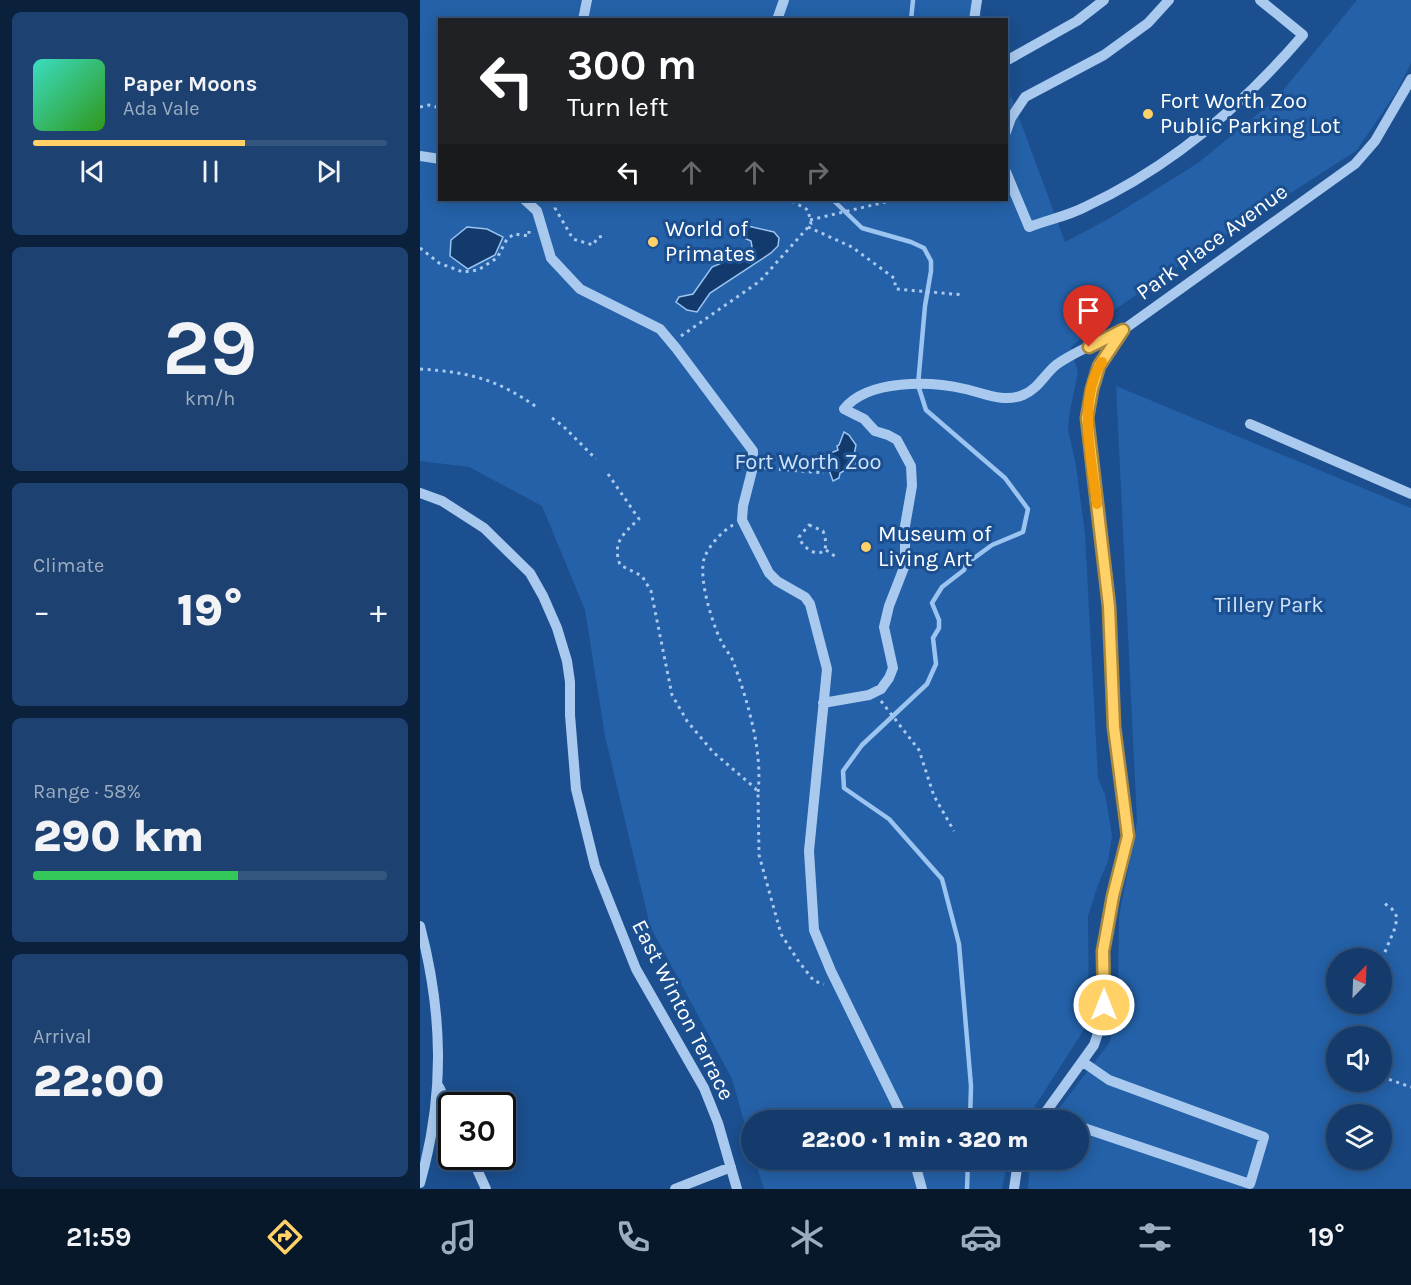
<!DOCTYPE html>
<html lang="en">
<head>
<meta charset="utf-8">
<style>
	:root { --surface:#143b6b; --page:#1d4271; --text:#f1f3f6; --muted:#9dadc1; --line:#33557e; --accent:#ffd166 }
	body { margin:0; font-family:Karla,sans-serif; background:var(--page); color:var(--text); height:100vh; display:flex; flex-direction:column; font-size:22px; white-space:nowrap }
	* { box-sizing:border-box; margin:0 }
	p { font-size:20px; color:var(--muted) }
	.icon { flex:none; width:33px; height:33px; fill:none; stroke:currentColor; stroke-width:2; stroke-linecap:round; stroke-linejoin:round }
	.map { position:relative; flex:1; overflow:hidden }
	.sheet { display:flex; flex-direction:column; gap:12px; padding:12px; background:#0b203b; width:420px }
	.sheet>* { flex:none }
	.top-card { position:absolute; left:18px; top:18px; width:570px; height:183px; border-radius:0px; box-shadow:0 3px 15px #0003,0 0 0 2px var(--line); background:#202124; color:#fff; overflow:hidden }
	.needle { width:39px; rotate:23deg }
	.tools { position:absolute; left:906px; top:948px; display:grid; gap:12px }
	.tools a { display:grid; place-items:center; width:66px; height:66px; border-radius:50%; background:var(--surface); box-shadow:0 3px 15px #0003,0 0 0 2px var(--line); font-size:30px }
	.speed { position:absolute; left:18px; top:1092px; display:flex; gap:12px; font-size:30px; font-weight:700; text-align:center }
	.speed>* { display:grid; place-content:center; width:78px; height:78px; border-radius:50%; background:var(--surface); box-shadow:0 3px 15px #0003,0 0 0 2px var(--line); line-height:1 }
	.speed .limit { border:3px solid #111; border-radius:9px; background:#fff; color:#111 }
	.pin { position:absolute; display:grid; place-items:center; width:51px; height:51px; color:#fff; margin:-62px -26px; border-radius:50% 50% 50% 0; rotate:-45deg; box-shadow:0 0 6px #0007 }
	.pin .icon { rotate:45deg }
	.me { position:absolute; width:66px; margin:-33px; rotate:0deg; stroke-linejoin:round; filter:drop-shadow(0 0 4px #0008) }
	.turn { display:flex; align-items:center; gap:21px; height:126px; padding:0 30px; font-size:27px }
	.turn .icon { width:78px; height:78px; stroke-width:2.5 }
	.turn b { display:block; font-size:42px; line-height:51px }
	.lanes { display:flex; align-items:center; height:57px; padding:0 30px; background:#0003; justify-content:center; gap:30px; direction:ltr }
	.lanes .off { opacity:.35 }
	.big { font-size:45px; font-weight:800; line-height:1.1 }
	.sheet .card { flex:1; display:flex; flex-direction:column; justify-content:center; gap:9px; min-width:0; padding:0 21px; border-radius:9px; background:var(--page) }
	.sheet .dial { align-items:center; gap:0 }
	.dial b { font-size:78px; line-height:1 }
	.song { display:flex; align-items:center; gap:18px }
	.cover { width:72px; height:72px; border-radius:9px; background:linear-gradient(135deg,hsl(170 70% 55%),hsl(110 70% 35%)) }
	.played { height:6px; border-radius:3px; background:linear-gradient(90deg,var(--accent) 60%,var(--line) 60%) }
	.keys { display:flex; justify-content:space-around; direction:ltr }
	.heat { display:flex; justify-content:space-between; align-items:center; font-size:33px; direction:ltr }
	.charge { height:9px; border-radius:4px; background:linear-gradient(90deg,#34c759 58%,var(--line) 0) }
	.trip { position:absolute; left:321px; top:1110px; width:348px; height:60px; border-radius:30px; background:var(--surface); box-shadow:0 3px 15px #0003,0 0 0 2px var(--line); font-weight:800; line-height:60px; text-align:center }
	.tabs { display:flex; height:96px; justify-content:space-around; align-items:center; background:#08182b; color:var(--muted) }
	.tabs .icon { width:42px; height:42px }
	.tabs .on { color:var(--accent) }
	.tabs b { font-size:27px; color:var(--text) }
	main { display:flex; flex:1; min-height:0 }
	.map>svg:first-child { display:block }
	.green { fill:#2461a8; fill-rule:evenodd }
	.water { fill:#123a6d; stroke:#9cc4f0; stroke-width:1.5 }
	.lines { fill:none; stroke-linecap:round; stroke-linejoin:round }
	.stream { stroke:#9cc4f0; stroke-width:4.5 }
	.path { stroke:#a9c9ee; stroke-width:3; stroke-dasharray:3 4.5; stroke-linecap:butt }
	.minor { stroke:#a9c9ee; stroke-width:10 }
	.route-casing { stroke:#a68842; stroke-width:15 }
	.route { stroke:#ffd166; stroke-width:10 }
	.slow { stroke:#f59e0b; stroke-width:10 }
	.poi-dot { fill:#ffd166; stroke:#1b4f8f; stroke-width:2 }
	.labels { text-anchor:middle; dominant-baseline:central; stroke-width:6; stroke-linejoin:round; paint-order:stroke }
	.poi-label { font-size:22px; fill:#fff; stroke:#1b4f8f; text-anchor:start }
	.street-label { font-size:22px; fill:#fff; stroke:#1b4f8f }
	.park-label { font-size:22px; fill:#cfe3fa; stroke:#1b4f8f }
</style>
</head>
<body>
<main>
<section class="sheet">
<div class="card">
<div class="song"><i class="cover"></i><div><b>Paper Moons</b><p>Ada Vale</p></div></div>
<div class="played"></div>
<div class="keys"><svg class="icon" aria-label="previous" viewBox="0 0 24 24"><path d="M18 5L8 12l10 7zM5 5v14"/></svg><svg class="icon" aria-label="pause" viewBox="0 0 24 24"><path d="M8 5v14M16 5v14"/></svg><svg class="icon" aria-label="next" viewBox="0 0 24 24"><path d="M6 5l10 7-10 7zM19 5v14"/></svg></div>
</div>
<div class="card dial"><b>29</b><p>km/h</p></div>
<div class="card"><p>Climate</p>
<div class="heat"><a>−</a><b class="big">19°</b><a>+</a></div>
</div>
<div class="card"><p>Range · 58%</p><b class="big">290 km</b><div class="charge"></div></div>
<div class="card"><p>Arrival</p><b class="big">22:00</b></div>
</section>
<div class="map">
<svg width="991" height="1189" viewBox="0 0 991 1189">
	<rect width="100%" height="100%" fill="#1b4f8f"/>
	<path class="green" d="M0 0H555L563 19 20 20V200H586L587 85 645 242 690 218 778 163 856 99 937 0H991V63L976 93 936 151 799 239 697 308 651 347 658 373 650 410 648 429 656 466 665 534 678 779 685 794 692 835 688 861 678 885 668 916 669 1022 606 1120H332L331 1146 312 1079 230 926 185 736 165 610 122 506 49 467 0 461Z
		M696 386 991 508V1189H608L609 1171 613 1160H658V1120H630L690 1042 698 980 699 916 717 822ZM916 958H962V1004H916ZM916 1036H962V1082H916ZM916 1114H962V1160H916Z
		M335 1160H588L582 1189H344Z"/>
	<path class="water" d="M328 226 354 232 359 238 358 246 351 253 290 293 277 312 267 310 256 302 259 297 273 294 292 267 325 253 332 247 331 241 320 236 323 228Z
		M47 227 67 229 83 237 75 255 48 269 30 256 31 240Z
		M424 432 429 435 436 445 434 455 436 464 420 473 419 478 413 481 404 456 418 450 417 446 419 445Z"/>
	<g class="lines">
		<path class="stream" d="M491 20 493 0
			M413 200 442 228 491 242 504 248 511 261V271L505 306 498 385 506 410 585 478 608 509 603 532 572 545 546 564 544 570 522 587 512 603 519 620V628L513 638 516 664 507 684 442 745 423 771 424 788 469 819 522 879 539 944 551 1086 550 1120
			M547 1189 548 1160"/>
		<path class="path" d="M0 107 9 105 20 108
			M135 200V208L153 239 173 245 178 237 185 236
			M390 220 474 200
			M388 227 432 247 474 278 476 289 544 295
			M0 248 19 263 43 272 58 270 77 258 87 239 94 234 109 236V231
			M261 336 340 281 391 224 388 210 370 200
			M0 369C49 372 77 379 118 408
			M132 418 143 426 176 459
			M344 468 404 473
			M188 474 219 519C203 534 192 542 200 565L222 576 231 591 252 695 267 721 293 752 335 788 338 794 339 855 361 934 379 962 394 981 404 984
			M313 525C302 531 290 545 285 556 277 575 292 623 301 641 304 648 310 654 313 661 327 699 343 751 338 792
			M389 525 403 531C415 564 384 554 379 537Z
			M406 550 416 557
			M461 701 499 750 514 796 534 831
			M962 959 975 928 977 917 972 909 964 903
			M914 1042 916 1046
			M962 1077 991 1087"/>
		<path class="minor" d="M163 20 167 0
			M357 20 364 0
			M554 20 557 0
			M586 61 657 21 684 0
			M586 132 591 118 605 97 684 55 728 23 749 0
			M0 156 20 159
			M586 172 609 227C627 220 648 216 665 207 749 168 823 105 883 35L840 0
			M105 200 117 211 131 258 160 289 240 329 256 348 333 451V467L323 506 322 520 349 573 357 581 385 597 390 604 407 669 389 851 394 930 411 971 484 1120
			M830 424 991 494
			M0 493 22 501 64 528 110 573 123 596 137 628 147 661 150 682V715L156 789 175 866 216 969 284 1088 298 1123 317 1189
			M403 703 449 695 461 689 469 678 473 668 464 627 469 606 485 565V526L492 486 491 466 477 440 468 435 455 431 444 419 424 409C448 379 510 381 545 389 564 393 583 403 603 395 618 389 624 375 636 365 655 351 680 342 701 331
			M0 926C23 1013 25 1096 0 1183
			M19 1087 32 1114
			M624 1114 643 1120
			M620 1120 674 1045 683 1018V951L688 919 708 836 694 727 689 606 667 418 672 389 679 366 703 330 935 164 955 141 991 79
			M658 1126 830 1184 844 1137 689 1080 663 1062
			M51 1156 66 1189
			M494 1160 502 1189
			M255 1189 311 1167
			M594 1189 597 1168 600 1160"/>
	</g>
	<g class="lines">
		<g class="route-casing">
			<path id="route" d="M669 347 703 330 679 366 672 389 667 418 689 606 694 727 708 836 693 896 686 935 683 951 684 1005"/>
		</g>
		<use href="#route" class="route"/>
		<path class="slow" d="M677 504C672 462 657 400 682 362"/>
	</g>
	<g class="poi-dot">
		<circle cx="728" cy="114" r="6"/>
		<circle cx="233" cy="242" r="6"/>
		<circle cx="446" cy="547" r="6"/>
	</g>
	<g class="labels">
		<g class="poi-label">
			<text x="740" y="101">Fort Worth Zoo<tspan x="740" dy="25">Public Parking Lot</tspan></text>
			<text x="245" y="229">World of<tspan x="245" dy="25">Primates</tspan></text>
			<text x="458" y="534">Museum of<tspan x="458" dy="25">Living Art</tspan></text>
		</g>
		<g class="street-label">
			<text transform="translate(792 242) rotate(-36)">Park Place Avenue</text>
			<text transform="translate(263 1010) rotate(63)">East Winton Terrace</text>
		</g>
		<g class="park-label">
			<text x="388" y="462">Fort Worth Zoo</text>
			<text x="849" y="605">Tillery Park</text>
		</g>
	</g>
</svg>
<div class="tools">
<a><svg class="needle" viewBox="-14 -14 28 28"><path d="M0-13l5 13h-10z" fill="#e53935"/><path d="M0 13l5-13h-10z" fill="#9dadc1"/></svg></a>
<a><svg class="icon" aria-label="sound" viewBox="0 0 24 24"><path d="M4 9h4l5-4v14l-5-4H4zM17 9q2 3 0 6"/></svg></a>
<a><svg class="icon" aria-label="layers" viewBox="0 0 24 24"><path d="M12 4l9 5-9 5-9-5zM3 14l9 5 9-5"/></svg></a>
</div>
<div class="speed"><div class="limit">30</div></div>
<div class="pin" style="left:669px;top:347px;background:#d93025"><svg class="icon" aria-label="arrive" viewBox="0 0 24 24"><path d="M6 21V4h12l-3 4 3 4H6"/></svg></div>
<svg class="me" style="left:684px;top:1005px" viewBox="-20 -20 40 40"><circle r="17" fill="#ffd166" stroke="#fff" stroke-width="3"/><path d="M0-11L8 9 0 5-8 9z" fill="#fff"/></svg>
<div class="trip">22:00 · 1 min · 320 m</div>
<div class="top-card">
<div class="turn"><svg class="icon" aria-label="left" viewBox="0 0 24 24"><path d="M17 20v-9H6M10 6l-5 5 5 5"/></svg><div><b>300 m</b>Turn left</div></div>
<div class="lanes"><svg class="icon" aria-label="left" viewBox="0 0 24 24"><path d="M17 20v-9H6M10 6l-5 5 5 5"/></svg><svg class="icon off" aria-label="ahead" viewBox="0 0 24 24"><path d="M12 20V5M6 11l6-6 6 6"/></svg><svg class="icon off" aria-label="ahead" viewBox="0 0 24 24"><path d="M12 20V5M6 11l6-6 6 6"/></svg><svg class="icon off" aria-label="right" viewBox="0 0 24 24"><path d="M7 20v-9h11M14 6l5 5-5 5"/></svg></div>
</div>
</div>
</main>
<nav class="tabs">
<b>21:59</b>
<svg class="icon on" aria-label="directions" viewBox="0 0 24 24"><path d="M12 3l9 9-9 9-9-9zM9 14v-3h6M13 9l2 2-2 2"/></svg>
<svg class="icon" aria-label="music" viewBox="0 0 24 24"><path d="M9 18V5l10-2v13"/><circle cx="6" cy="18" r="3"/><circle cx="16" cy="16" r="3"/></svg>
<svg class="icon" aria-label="phone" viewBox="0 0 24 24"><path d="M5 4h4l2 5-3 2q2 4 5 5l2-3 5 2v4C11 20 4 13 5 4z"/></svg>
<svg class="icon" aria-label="climate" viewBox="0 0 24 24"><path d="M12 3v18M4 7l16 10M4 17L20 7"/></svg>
<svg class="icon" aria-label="car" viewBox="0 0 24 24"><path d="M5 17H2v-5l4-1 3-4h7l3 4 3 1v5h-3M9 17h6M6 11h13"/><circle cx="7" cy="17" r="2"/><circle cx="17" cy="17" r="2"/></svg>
<svg class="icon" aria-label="filters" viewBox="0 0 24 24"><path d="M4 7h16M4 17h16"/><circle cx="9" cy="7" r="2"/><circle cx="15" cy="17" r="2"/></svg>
<b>19°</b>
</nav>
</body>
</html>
